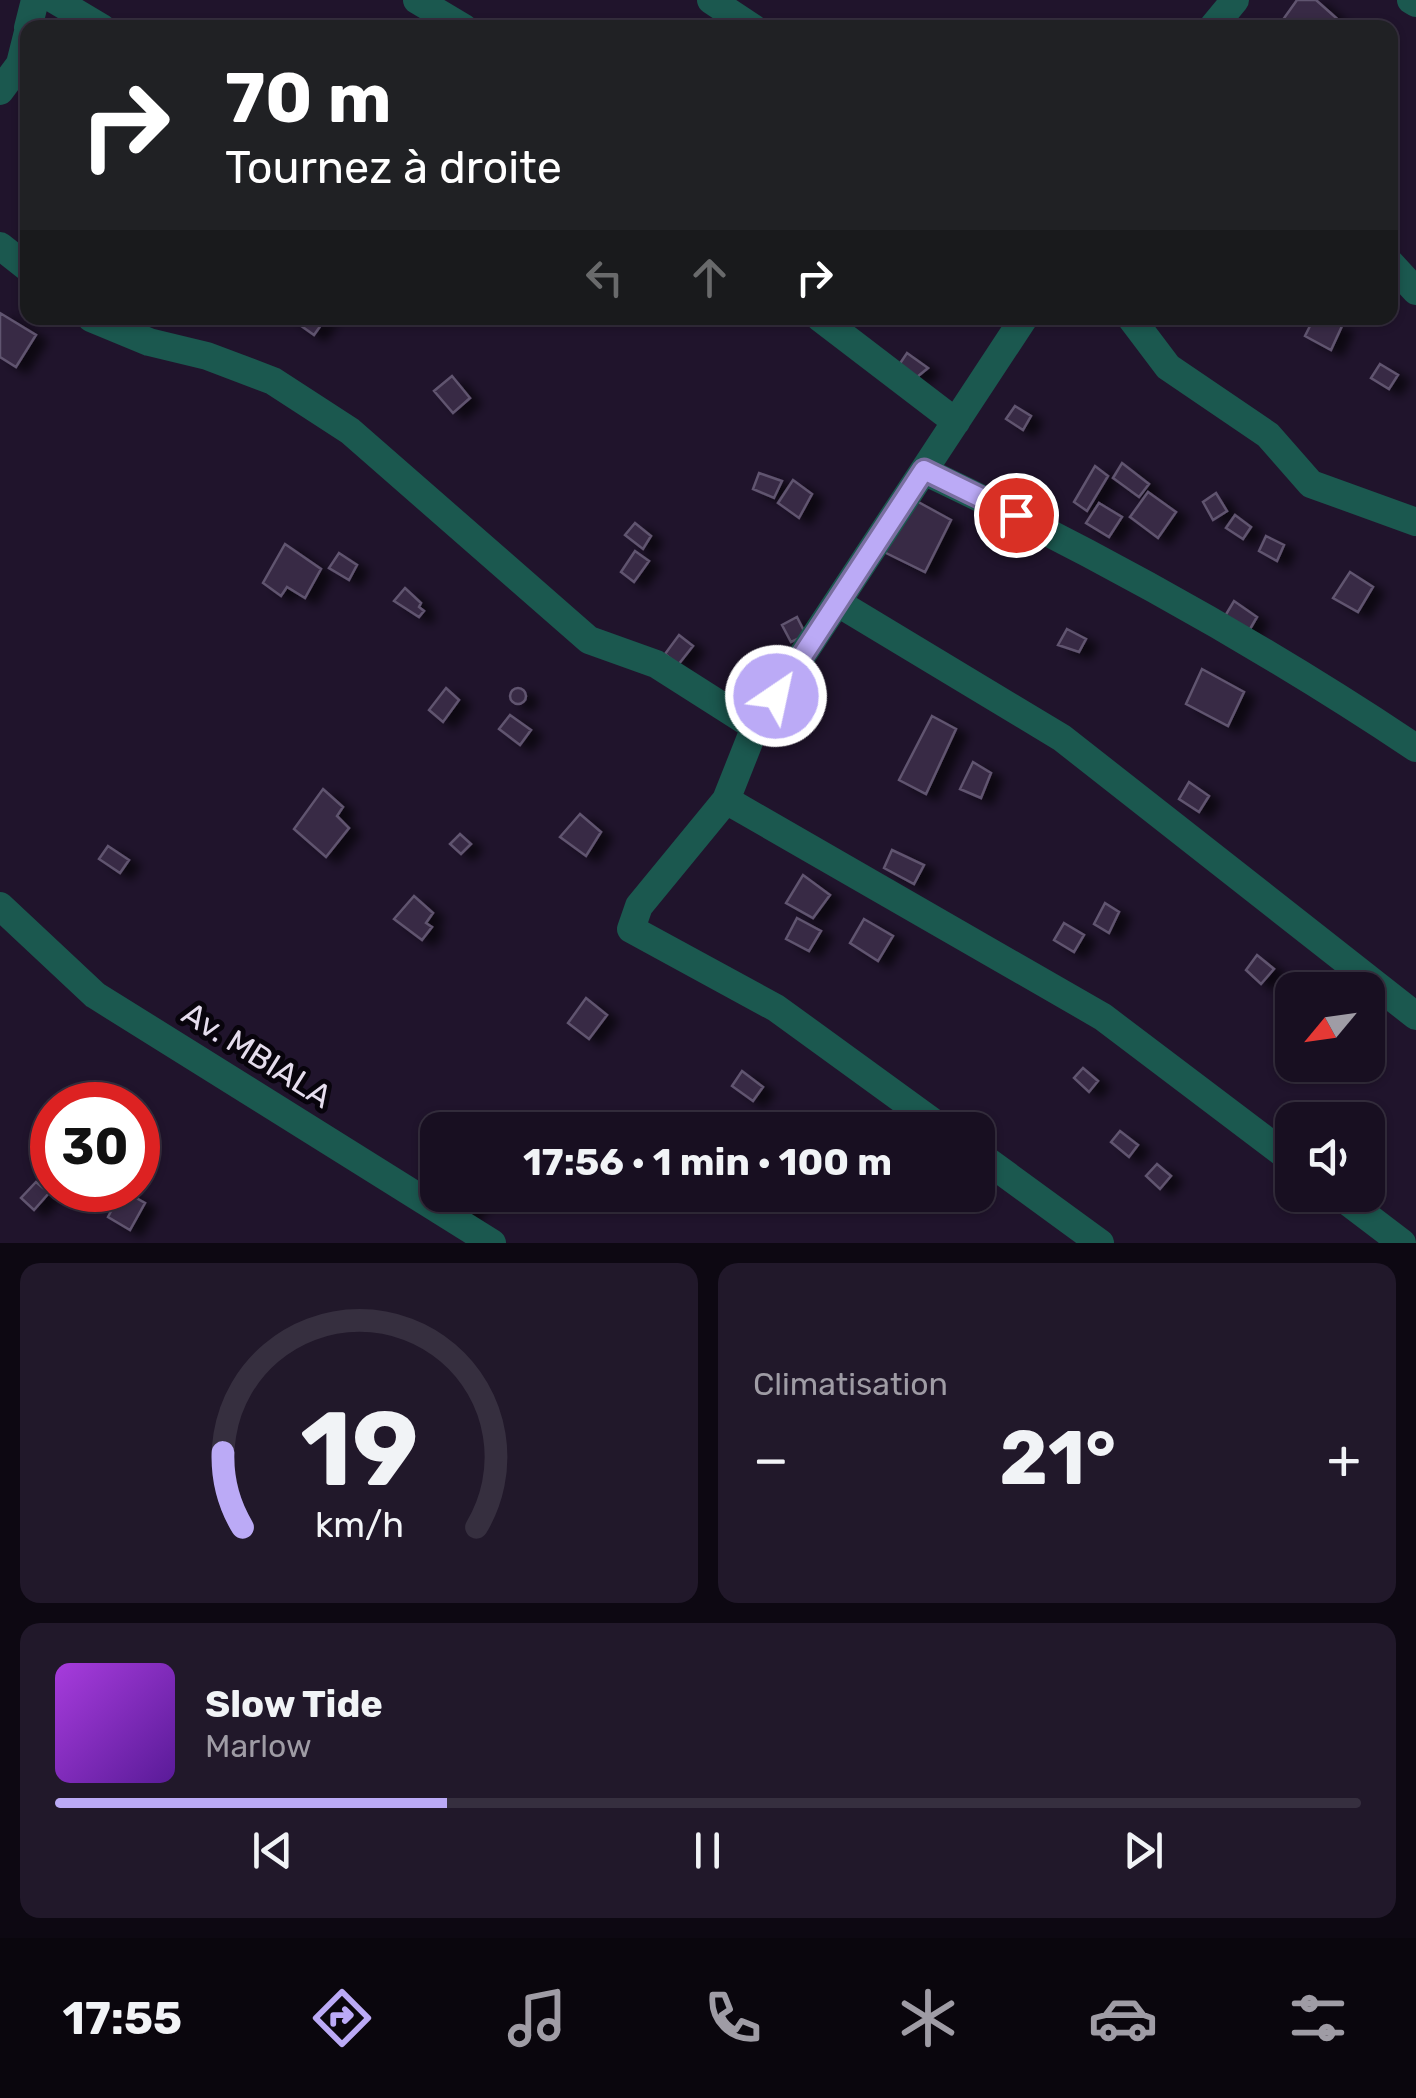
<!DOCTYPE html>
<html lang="fr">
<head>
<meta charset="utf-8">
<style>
	:root { --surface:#180f21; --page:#21182a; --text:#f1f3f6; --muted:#9f9ca5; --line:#362f3f; --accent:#bbaaf6 }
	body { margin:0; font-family:Rubik,sans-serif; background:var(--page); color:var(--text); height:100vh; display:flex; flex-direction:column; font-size:38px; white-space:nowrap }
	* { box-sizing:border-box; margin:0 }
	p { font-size:32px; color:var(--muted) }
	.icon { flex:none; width:55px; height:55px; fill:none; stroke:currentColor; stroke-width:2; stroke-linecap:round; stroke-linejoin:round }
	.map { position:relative; height:1243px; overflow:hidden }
	.side { display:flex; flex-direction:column; gap:20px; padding:20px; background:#0d0812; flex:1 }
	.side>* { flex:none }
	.top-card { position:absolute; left:20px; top:20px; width:1378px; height:305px; border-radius:20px; box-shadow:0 2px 8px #0004,0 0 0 2px var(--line); background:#202124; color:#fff; overflow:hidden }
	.needle { width:65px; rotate:241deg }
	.buttons { position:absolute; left:1275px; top:972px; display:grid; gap:20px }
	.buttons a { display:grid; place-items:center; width:110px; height:110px; border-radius:20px; background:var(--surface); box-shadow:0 2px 8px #0004,0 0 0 2px var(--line); font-size:50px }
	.speed { position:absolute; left:30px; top:1082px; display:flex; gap:20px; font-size:50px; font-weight:700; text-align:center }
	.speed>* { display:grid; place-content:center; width:130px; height:130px; border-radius:50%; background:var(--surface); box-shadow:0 2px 8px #0004,0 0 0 2px var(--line); line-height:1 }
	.speed .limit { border:15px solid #d22; background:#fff; color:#111 }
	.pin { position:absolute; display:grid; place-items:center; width:85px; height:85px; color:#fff; margin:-42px; border:5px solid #fff; border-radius:50%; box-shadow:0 2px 10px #0007 }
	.me { position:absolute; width:110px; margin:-55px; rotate:34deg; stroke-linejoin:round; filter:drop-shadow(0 0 8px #0008) }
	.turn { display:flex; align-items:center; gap:35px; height:210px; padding:0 40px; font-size:45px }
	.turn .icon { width:130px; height:130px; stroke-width:2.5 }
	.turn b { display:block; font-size:70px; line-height:85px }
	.lanes { display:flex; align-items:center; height:95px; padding:0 40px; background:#0003; justify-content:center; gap:50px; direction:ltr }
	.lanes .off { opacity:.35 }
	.big { font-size:75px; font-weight:700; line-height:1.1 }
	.side .tile { flex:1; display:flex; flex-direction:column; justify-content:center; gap:15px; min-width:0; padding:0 35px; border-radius:20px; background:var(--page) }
	.side .dial { align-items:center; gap:0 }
	.dial svg { height:260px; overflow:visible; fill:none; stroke:var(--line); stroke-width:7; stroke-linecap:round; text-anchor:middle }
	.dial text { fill:var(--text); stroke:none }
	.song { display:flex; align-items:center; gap:30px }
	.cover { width:120px; height:120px; border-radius:15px; background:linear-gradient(135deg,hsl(280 70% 55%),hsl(270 70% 35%)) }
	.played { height:10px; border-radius:5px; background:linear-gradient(90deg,var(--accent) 30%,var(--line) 30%) }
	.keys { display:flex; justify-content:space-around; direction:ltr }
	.heat { display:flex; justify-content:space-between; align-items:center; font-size:55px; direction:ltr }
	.side .tiles { flex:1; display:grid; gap:20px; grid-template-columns:1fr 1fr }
	.tile:last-child { grid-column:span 2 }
	.trip { position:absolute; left:420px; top:1112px; width:575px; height:100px; border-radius:20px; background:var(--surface); box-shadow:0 2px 8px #0004,0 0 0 2px var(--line); font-weight:700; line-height:100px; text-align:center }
	.tab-bar { display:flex; height:160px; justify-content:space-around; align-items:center; background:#0a060d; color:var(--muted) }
	.tab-bar .icon { width:70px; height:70px }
	.tab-bar .on { color:var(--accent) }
	.tab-bar b { font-size:45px; color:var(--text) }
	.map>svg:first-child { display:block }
	.building { fill:#382b44; stroke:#61546f; stroke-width:2.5; filter:url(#shadow) }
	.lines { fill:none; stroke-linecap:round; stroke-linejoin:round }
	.street { stroke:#1b584f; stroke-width:28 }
	.route-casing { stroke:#7a6ea0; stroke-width:25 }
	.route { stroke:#bbaaf6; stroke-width:18 }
	.labels { text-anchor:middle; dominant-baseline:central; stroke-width:10; stroke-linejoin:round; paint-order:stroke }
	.street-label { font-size:32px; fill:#e5dded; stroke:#08040c }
</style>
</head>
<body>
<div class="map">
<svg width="1416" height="1243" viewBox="0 0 1416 1243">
	<defs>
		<filter id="shadow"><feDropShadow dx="11" dy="6" stdDeviation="5" flood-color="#0009"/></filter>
	</defs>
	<rect width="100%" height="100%" fill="#20142c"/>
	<path class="building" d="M1297 0H1316L1343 24 1340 28H1277Z
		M0 313 36 335 16 367 0 357Z
		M290 318H326L314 335Z
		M1314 318 1342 326 1331 350 1305 336Z
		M907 353 928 368 917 377 897 368Z
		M1380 364 1398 375 1389 389 1371 378Z
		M452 376 470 398 453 413 434 391Z
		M1015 406 1031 416 1023 430 1006 419Z
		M1122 463 1149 484 1139 497 1113 478Z
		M1095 466 1108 476 1087 511 1074 502Z
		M759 473 782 481 774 498 753 489Z
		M793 480 812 494 799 518 778 503Z
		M1148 492 1176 512 1158 538 1130 517Z
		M1216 493 1227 511 1213 520 1203 502Z
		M911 498 951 520 925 572 882 551Z
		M1099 503 1122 517 1109 537 1086 523Z
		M1235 515 1251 527 1243 539 1226 528Z
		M635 523 651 536 643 549 625 535Z
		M1266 536 1284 545 1277 561 1259 551Z
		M285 544 321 569 305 598 287 587 281 596 263 583Z
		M635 551 649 561 634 582 621 572Z
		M339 553 357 565 349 580 329 568Z
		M1350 572 1373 587 1358 612 1333 598Z
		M405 588 421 603 419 607 424 611 419 617 394 601Z
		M1234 601 1257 617 1246 636 1222 621Z
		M797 617 806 635 791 642 782 625Z
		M1067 629 1086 639 1079 652 1058 645Z
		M679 635 693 646 678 665 665 654Z
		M1202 669 1244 692 1228 726 1186 704Z
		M510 696a8 8 0 1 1 16 0a8 8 0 1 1-16 0Z
		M446 688 459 700 443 722 429 710Z
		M510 715 531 730 520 745 499 729Z
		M932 716 956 729 926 794 899 780Z
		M973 762 991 773 981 798 960 789Z
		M1189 782 1209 796 1199 812 1179 799Z
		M323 789 343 807 337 816 349 828 326 857 294 829Z
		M580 814 601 832 586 856 560 837Z
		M460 834 471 844 461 854 450 844Z
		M108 846 129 860 120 873 99 859Z
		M892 850 924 865 914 884 884 868Z
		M803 875 830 895 813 918 786 903Z
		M414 896 433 913 426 923 432 927 422 940 394 919Z
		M1105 903 1119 912 1109 933 1094 924Z
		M797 918 821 931 809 951 786 939Z
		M864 919 893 936 878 961 850 943Z
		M1064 923 1084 935 1074 952 1054 940Z
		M1257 955 1274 969 1261 984 1246 970Z
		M586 998 607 1015 589 1039 568 1023Z
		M1083 1068 1098 1081 1089 1092 1074 1078Z
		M742 1071 763 1087 753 1101 732 1086Z
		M1120 1131 1138 1145 1129 1157 1111 1142Z
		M1157 1164 1171 1176 1160 1189 1146 1176Z
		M36 1182 49 1193 34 1210 21 1198Z
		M122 1190 145 1203 130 1230 108 1217Z
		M450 1195H482L463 1222 442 1207Z"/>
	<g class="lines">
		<path class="street" d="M55 0 102 28
			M417 0 464 28
			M711 0 753 28
			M1411 0 1416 3
			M28 28 35 0
			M1212 28 1235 0
			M0 91 20 64 28 32
			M0 246 28 268
			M1390 263 1416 291
			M91 318 149 342 207 356 273 381 350 431 589 640 656 664 755 727
			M820 318 956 422
			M1131 318 1168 367 1268 435 1311 484 1416 522
			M924 471C1094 552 1259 643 1416 748
			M838 603 1062 738 1416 1016
			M726 800 1103 1017 1292 1160
			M0 906 95 995 492 1243
			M944 1130 776 1008 631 929 639 906 726 800 755 727 1024 318
			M978 1154 1100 1243
			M1339 1195 1402 1243"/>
	</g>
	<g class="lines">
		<g class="route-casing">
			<path id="route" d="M776 696 924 470 1016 515"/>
		</g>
		<use href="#route" class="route"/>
	</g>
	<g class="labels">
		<g class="street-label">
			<text transform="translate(257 1055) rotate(32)">Av. MBIALA</text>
		</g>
	</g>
</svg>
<div class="buttons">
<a><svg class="needle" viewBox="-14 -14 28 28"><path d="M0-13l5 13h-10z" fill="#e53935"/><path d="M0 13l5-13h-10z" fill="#9f9ca5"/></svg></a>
<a><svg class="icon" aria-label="sound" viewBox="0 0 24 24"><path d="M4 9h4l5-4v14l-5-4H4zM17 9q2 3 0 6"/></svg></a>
</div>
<div class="speed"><div class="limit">30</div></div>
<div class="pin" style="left:1016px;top:515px;background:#d93025"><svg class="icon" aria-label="arrive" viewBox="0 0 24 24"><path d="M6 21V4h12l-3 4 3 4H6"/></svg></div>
<svg class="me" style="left:776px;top:696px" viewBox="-20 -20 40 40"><circle r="17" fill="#bbaaf6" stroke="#fff" stroke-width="3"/><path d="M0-11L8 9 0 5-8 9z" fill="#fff"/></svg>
<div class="trip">17:56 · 1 min · 100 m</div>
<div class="top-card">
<div class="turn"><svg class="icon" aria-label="right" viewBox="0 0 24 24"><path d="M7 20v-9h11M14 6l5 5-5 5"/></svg><div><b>70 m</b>Tournez à droite</div></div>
<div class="lanes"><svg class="icon off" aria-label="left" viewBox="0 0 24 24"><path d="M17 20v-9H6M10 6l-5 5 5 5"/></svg><svg class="icon off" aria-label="ahead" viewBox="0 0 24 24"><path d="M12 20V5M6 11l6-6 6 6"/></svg><svg class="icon" aria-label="right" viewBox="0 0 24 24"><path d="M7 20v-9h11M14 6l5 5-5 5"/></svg></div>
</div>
</div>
<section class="side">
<div class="tiles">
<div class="tile dial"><svg viewBox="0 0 100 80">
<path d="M14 69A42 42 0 1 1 86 69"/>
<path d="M14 69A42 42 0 0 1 8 46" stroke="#bbaaf6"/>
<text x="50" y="56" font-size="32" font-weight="700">19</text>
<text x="50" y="72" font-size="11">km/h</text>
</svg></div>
<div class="tile"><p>Climatisation</p>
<div class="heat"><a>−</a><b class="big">21°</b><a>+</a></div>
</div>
<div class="tile">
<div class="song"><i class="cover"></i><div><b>Slow Tide</b><p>Marlow</p></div></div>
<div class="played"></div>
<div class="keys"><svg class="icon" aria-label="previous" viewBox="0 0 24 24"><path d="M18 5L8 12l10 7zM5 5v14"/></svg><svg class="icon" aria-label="pause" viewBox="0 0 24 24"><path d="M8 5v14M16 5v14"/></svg><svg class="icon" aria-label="next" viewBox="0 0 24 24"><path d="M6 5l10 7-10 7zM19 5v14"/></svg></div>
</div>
</div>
</section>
<nav class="tab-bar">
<b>17:55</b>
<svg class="icon on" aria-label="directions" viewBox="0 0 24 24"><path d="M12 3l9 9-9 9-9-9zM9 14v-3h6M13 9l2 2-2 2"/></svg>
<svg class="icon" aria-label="music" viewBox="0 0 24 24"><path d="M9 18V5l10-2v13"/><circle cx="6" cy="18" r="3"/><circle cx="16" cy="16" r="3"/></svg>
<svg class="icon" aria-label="phone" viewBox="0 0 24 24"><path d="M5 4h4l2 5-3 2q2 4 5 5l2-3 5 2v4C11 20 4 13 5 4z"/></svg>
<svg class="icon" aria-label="climate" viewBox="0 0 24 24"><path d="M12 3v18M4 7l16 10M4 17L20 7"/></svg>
<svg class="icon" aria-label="car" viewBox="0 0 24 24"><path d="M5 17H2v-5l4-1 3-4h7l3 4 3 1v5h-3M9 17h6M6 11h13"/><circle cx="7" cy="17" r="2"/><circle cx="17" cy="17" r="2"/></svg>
<svg class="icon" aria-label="filters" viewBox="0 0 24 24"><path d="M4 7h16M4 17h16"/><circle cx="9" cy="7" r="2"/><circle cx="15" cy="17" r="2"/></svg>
</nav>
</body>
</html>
